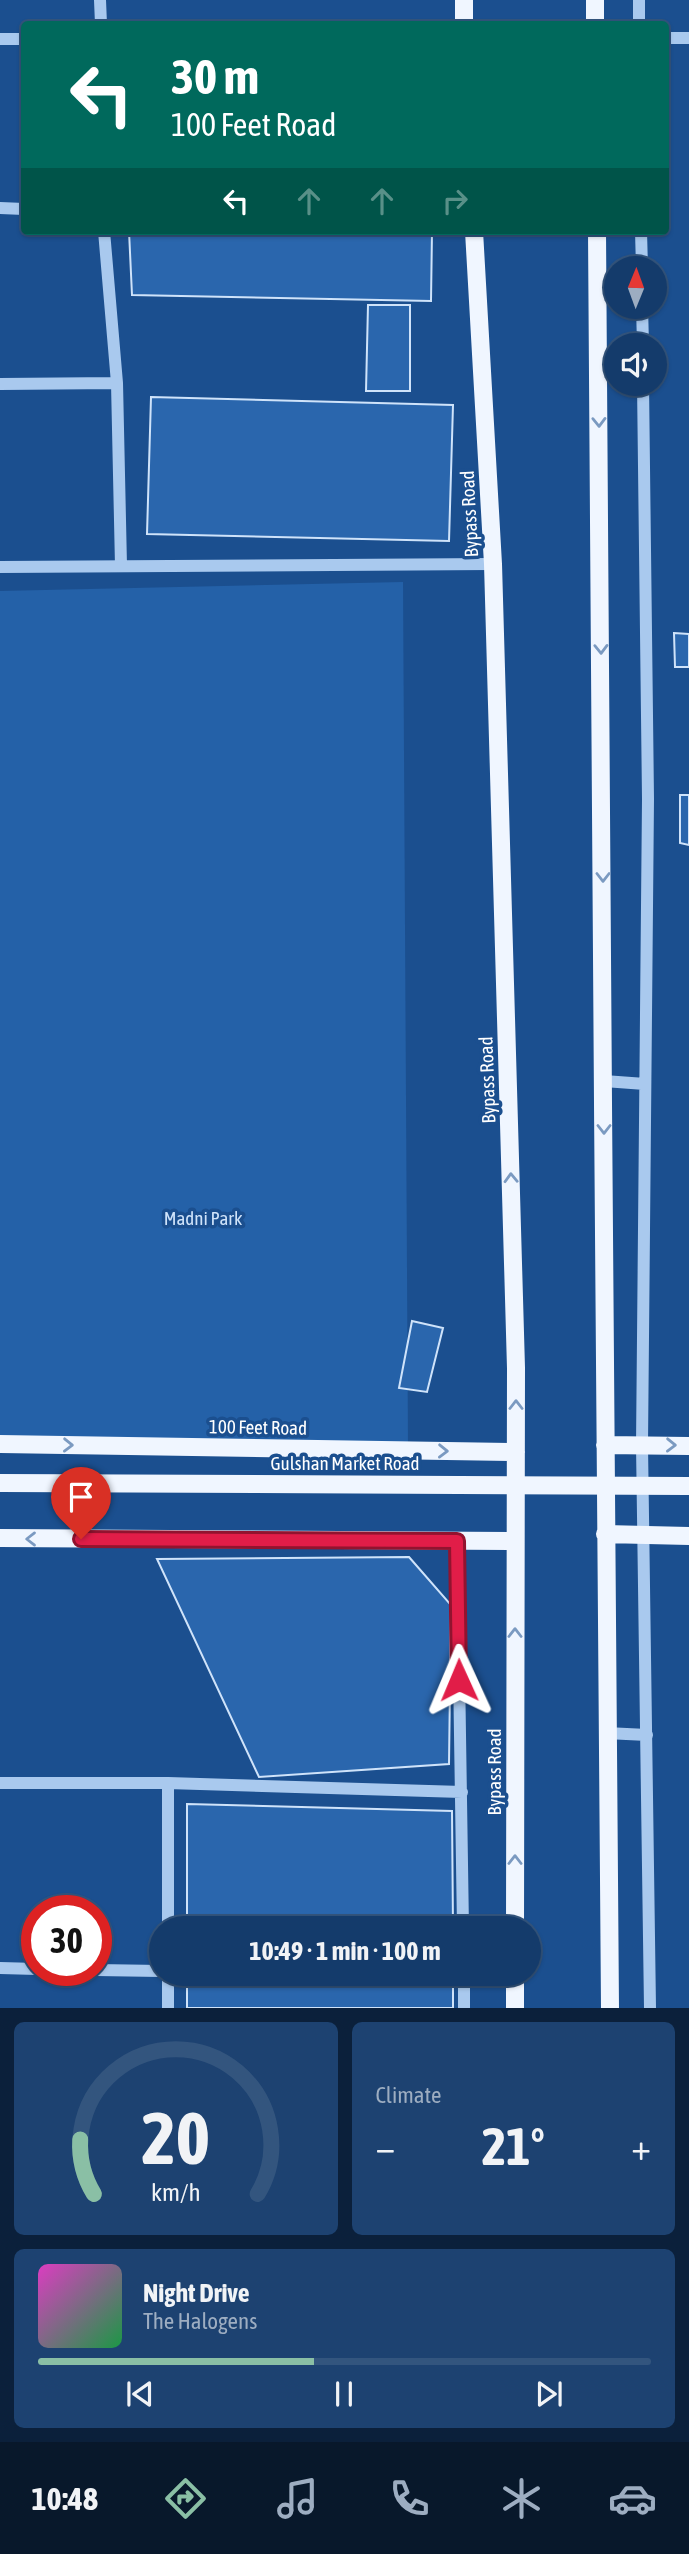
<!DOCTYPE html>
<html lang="en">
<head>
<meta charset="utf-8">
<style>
	:root { --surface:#143b6b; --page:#1d4271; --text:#f1f3f6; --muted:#9dadc1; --line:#33557e; --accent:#8abfa5 }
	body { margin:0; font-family:"Asap Condensed",sans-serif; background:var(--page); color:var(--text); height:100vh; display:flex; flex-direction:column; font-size:26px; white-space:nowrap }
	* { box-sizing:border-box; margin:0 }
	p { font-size:23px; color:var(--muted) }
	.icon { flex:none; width:38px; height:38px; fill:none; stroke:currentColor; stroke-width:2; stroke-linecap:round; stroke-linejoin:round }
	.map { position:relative; height:2008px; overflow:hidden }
	.panel { display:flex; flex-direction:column; gap:14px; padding:14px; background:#0b203b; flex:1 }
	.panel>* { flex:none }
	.hud { position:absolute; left:21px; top:21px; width:648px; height:214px; border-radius:7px; box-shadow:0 2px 5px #0004,0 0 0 2px var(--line); background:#00695c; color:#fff; overflow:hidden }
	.needle { width:46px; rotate:1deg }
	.fabs { position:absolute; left:604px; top:256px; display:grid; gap:14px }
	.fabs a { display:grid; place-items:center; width:63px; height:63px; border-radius:50%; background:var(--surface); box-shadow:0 2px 5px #0004,0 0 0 2px var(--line); font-size:35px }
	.speed { position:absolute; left:21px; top:1895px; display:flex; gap:14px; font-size:35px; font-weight:700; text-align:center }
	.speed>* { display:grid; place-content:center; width:91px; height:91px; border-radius:50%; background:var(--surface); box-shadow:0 2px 5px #0004,0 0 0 2px var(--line); line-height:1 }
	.speed .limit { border:10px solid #d22; background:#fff; color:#111 }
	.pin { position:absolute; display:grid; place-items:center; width:60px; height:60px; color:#fff; margin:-72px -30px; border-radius:50% 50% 50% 0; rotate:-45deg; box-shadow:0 0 7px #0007 }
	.pin .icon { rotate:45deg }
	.me { position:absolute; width:77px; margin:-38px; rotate:359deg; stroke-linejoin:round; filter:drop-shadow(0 0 5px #0008) }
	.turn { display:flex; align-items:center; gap:24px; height:147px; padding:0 35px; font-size:32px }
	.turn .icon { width:91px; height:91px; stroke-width:2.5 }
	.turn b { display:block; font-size:49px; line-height:60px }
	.lanes { display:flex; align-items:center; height:66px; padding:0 35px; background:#0003; justify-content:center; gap:35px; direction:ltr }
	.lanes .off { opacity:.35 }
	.big { font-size:52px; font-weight:700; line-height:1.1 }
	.panel .tile { flex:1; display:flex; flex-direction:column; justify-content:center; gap:10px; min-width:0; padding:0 24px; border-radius:10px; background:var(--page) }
	.panel .dial { align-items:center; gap:0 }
	.dial svg { height:182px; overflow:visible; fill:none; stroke:var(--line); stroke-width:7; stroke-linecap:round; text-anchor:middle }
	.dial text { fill:var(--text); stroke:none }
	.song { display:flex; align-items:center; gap:21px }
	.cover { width:84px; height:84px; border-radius:10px; background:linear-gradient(135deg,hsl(310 70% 55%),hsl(140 70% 35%)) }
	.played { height:7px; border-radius:4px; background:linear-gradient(90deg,var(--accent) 45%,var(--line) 45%) }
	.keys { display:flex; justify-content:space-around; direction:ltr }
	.heat { display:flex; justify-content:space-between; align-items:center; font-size:38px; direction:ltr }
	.panel .tiles { flex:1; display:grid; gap:14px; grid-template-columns:1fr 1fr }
	.tile:last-child { grid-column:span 2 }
	.trip { position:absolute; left:149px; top:1916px; width:392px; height:70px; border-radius:35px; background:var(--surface); box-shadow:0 2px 5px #0004,0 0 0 2px var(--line); font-weight:700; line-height:70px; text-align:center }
	.dock { display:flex; height:112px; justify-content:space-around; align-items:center; background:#08182b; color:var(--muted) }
	.dock .icon { width:49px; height:49px }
	.dock .active { color:var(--accent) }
	.dock b { font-size:32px; color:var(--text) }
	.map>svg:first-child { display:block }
	.green { fill:#2461a8 }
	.building { fill:#2a66ad; stroke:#cfe3fa; stroke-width:2 }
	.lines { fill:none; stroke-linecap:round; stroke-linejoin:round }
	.minor { stroke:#a9c9ee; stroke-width:12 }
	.major { stroke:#f0f6ff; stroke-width:18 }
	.major-bridge { stroke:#f0f6ff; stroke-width:18 }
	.oneway { stroke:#7b9ac1 }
	.route-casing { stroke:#92132f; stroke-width:18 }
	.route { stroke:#e11d48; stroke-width:12 }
	.labels { text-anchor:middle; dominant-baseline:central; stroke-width:7; stroke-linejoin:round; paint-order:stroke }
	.street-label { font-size:19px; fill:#fff; stroke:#1b4f8f }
	.park-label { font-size:19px; fill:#cfe3fa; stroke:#1b4f8f }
</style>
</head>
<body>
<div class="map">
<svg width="689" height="2008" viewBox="0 0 689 2008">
	<rect width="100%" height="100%" fill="#1b4f8f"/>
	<path class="green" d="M403 582 408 1446 0 1441V591Z"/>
	<path class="building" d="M129 231H432L431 301 132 295Z
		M368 305H410V391H366Z
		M151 397 453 405 449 541 147 534Z
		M674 633 689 634V667H675Z
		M680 795H689V845L680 843Z
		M412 1321 443 1328 427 1392 399 1388Z
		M409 1557 451 1605 449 1764 259 1777 157 1559Z
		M187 1804 452 1811 453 1928H187Z
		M187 1974H453V2008H187Z"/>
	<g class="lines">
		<path class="minor" d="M100 0 101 24
			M639 0V24
			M665 38H689
			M0 39H24
			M0 208 24 209
			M104 231 117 383 121 566
			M641 231 642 268
			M642 306 643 345
			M643 383 648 799 642 1445 650 2008
			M0 384 117 383
			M0 567 493 564
			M604 1081 645 1084
			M457 1541 463 1928
			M606 1733 647 1735
			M0 1783H168L462 1792
			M168 1783V1928
			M0 1968 37 1969
			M96 1970 161 1971
			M168 1974V2008
			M464 1974V2008"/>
		<path class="major" d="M464 0V24
			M595 0V24
			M474 231 493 564 516 1368 515 1928
			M597 231C603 823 603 1416 610 2008
			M0 1444 516 1452
			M605 1445 689 1446
			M605 1534 689 1536
			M0 1538 515 1541
			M515 2008V1974"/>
		<path class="major-bridge" d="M0 1483 689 1486"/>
	</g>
	<defs><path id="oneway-chevron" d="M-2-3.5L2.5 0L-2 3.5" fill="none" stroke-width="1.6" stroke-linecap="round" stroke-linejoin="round" transform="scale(1.75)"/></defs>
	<g class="oneway">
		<use href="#oneway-chevron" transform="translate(599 422) rotate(89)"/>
		<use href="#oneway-chevron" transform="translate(601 649) rotate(89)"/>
		<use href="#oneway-chevron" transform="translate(603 877) rotate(90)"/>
		<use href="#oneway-chevron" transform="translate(604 1129) rotate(90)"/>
		<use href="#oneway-chevron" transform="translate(511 1178) rotate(-92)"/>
		<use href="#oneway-chevron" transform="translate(516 1405) rotate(-90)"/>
		<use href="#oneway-chevron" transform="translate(68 1445) rotate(1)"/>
		<use href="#oneway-chevron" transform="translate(671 1445) rotate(1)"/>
		<use href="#oneway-chevron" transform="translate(443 1451) rotate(1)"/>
		<use href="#oneway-chevron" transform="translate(31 1539) rotate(-180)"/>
		<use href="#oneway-chevron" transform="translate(515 1633) rotate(-90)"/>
		<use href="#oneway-chevron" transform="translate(515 1860) rotate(-90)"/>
	</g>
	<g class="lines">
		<g class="route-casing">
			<path id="route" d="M81 1539 457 1541 459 1680"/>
		</g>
		<use href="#route" class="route"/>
	</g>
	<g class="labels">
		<g class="street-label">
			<text transform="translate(469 514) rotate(-93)">Bypass Road</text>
			<text transform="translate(487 1080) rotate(-92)">Bypass Road</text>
			<text transform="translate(258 1427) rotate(1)">100 Feet Road</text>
			<text x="345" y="1463">Gulshan Market Road</text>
			<text transform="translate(494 1772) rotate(-90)">Bypass Road</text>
		</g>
		<g class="park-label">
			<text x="203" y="1218">Madni Park</text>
		</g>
	</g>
</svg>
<div class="fabs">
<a><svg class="needle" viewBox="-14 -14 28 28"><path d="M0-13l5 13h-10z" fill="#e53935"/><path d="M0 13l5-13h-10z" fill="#9dadc1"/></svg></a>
<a><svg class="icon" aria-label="sound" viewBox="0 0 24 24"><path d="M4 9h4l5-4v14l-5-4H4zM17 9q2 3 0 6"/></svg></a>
</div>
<div class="speed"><div class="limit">30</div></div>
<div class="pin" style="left:81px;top:1539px;background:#d93025"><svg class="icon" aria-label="arrive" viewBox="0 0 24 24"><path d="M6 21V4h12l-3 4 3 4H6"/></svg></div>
<svg class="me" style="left:459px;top:1680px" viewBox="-20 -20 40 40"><path d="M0-17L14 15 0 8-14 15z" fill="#e11d48" stroke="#fff" stroke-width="4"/></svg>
<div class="trip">10:49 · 1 min · 100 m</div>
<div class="hud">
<div class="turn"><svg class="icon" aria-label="left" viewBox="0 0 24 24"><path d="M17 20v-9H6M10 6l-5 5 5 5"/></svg><div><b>30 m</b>100 Feet Road</div></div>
<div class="lanes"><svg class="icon" aria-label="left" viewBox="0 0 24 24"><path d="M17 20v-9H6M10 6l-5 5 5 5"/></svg><svg class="icon off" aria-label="ahead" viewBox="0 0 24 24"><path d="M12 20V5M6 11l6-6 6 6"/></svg><svg class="icon off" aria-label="ahead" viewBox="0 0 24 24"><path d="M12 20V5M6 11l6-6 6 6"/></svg><svg class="icon off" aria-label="right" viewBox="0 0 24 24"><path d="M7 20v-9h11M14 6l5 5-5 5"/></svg></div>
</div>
</div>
<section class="panel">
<div class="tiles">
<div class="tile dial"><svg viewBox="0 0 100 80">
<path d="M14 69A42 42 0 1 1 86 69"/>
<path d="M14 69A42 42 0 0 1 8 45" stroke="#8abfa5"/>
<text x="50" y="56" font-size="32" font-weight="700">20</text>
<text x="50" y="72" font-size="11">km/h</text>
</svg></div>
<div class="tile"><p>Climate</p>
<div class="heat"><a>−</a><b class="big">21°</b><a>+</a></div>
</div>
<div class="tile">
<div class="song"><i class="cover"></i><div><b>Night Drive</b><p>The Halogens</p></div></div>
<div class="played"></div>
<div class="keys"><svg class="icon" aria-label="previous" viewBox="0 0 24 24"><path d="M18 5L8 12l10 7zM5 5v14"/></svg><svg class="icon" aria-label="pause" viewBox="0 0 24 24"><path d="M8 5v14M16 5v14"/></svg><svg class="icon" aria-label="next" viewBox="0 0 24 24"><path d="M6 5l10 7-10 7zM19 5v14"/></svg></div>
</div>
</div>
</section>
<nav class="dock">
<b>10:48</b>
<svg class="icon active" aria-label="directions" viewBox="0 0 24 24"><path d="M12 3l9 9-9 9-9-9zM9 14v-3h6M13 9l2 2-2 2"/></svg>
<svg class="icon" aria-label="music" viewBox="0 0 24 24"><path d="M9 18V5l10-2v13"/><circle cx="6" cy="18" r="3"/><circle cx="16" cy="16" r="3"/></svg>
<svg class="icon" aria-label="phone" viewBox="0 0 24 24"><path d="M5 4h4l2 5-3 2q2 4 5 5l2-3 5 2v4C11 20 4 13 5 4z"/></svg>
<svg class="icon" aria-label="climate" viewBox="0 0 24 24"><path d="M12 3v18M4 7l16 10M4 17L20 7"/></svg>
<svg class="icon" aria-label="car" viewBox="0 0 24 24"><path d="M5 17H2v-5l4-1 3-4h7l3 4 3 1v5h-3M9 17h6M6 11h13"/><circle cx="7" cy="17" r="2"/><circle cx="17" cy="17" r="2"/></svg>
</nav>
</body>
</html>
